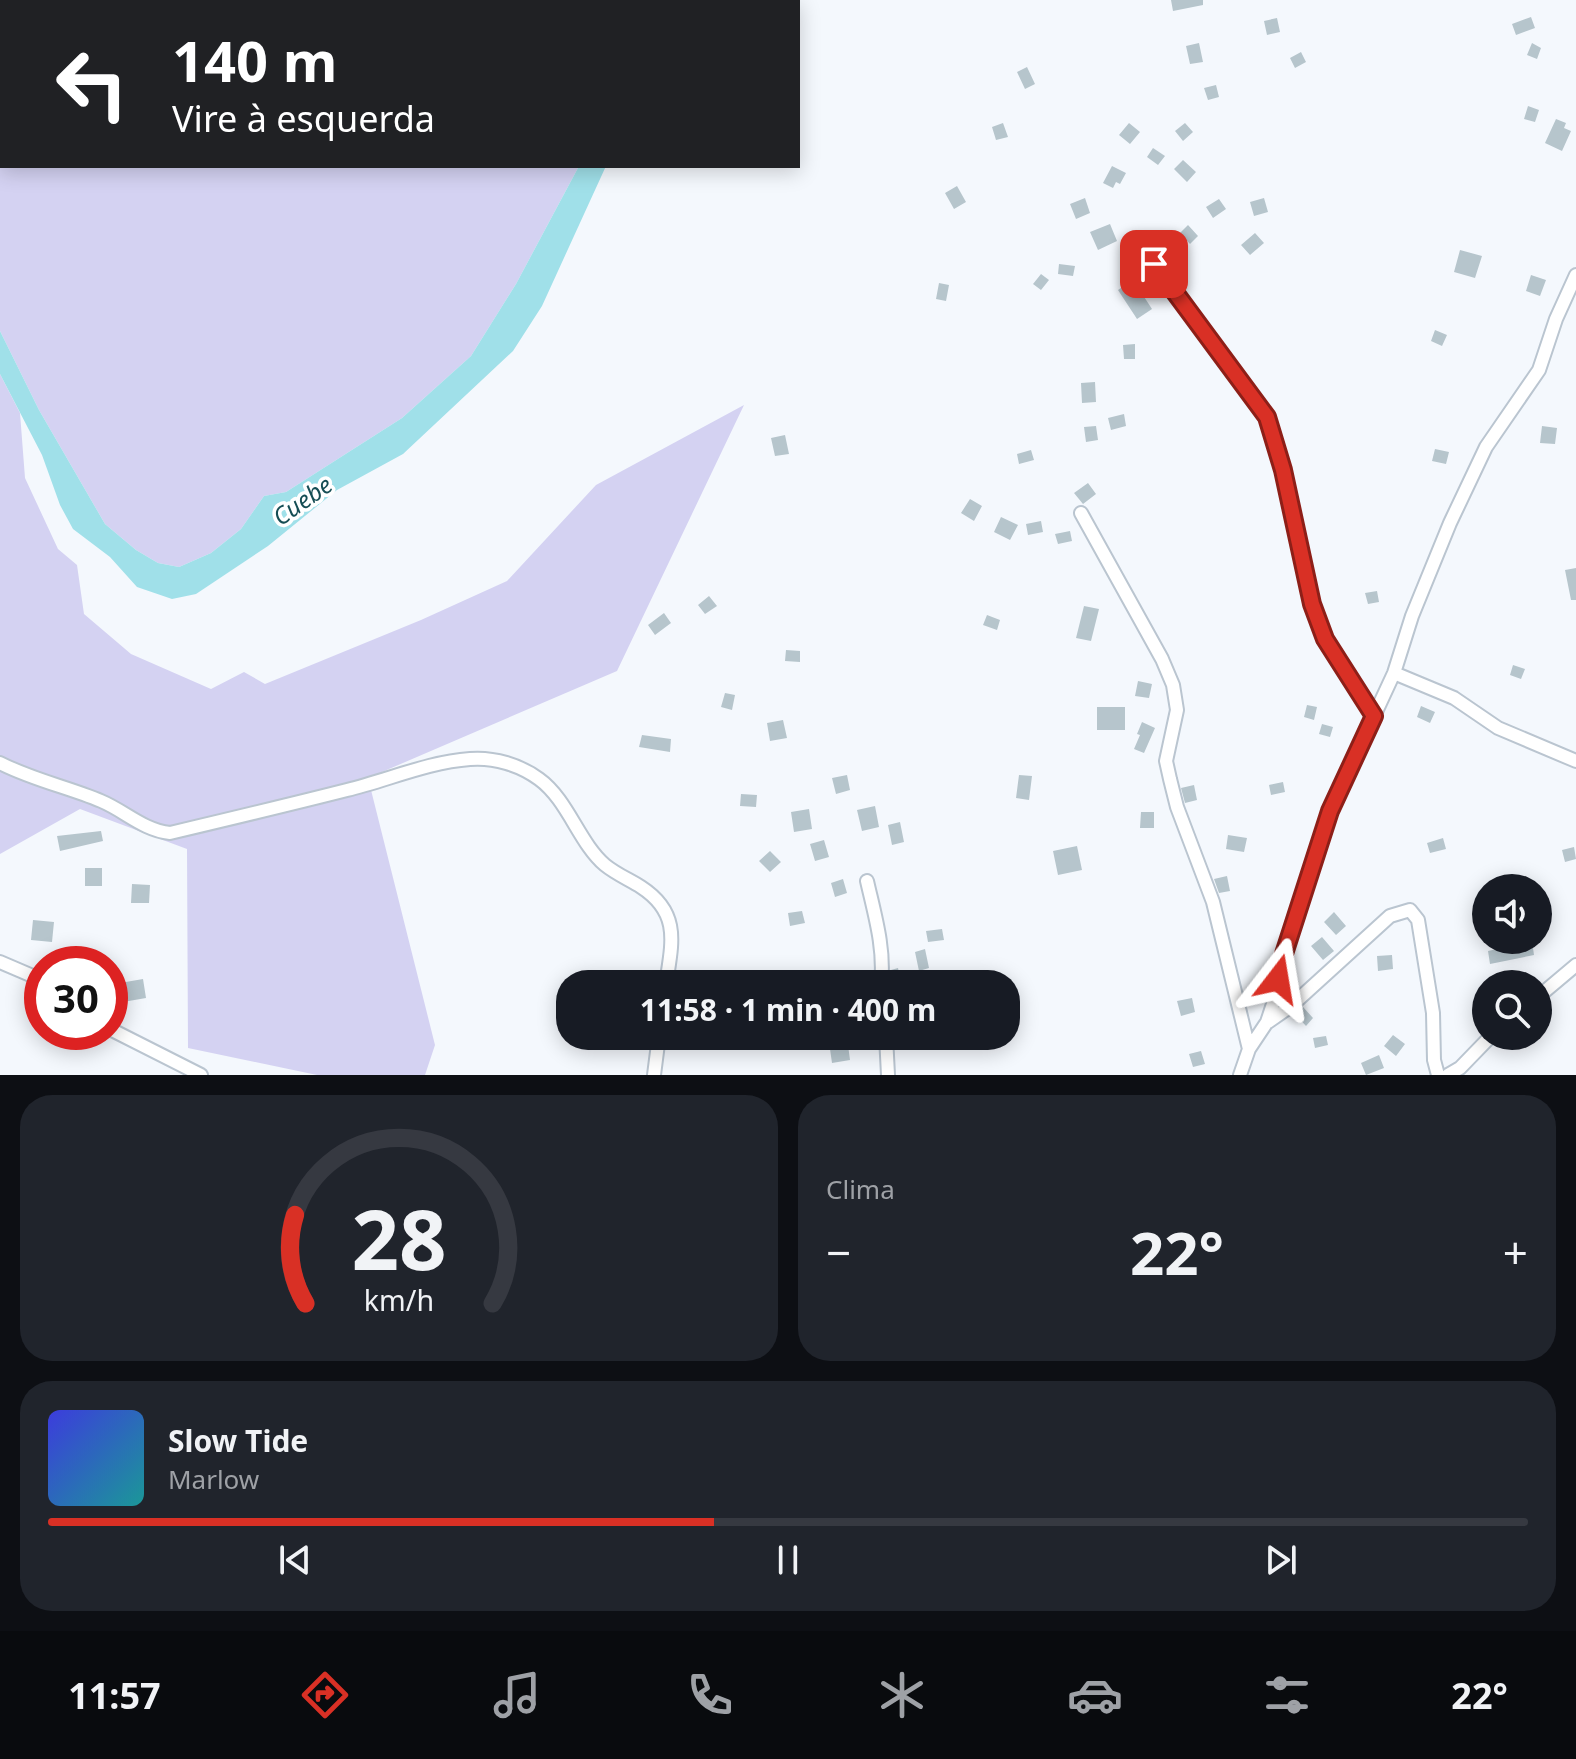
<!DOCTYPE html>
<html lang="pt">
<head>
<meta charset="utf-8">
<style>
	:root { --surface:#171b24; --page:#20242c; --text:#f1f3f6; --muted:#9ea1a6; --line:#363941; --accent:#d93025 }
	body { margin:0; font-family:"Noto Sans",sans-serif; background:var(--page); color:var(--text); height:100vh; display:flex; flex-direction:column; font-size:30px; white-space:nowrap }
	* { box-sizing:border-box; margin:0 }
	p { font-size:26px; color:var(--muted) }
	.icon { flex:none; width:44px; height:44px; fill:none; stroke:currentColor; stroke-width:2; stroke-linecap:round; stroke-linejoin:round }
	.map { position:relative; height:1075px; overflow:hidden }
	.side { display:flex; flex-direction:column; gap:20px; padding:20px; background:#0d0f14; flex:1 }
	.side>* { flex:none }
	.top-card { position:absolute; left:0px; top:0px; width:800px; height:168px; box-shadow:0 4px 20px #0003; background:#202124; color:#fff; overflow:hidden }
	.buttons { position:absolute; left:1472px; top:874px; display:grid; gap:16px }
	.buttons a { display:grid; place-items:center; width:80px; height:80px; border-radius:50%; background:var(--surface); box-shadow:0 4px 20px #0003; font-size:40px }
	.speed { position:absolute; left:24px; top:946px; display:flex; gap:16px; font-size:40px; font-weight:700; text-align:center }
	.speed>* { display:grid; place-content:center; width:104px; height:104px; border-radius:50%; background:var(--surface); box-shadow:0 4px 20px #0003; line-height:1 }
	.speed .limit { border:12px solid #d22; background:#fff; color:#111 }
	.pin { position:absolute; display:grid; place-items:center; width:68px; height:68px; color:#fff; margin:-34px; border-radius:16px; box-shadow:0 4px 12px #0006 }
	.me { position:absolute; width:88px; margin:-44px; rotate:14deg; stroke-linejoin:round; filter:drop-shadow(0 0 6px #0008) }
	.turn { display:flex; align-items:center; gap:28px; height:168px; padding:0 40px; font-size:36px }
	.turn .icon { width:104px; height:104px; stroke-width:2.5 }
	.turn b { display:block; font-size:56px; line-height:68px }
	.big { font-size:60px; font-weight:700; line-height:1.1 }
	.side .card { flex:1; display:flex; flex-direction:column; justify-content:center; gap:12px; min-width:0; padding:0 28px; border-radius:32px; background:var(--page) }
	.side .dial { align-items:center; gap:0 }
	.dial svg { height:208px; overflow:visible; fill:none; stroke:var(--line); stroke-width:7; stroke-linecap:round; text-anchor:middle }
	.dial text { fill:var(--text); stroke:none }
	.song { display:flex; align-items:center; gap:24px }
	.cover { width:96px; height:96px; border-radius:12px; background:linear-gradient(135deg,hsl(240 70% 55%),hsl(180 70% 35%)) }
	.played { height:8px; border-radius:4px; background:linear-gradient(90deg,var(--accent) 45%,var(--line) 45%) }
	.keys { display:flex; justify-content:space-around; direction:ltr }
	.heat { display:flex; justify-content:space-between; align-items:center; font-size:44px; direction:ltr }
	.side .tiles { flex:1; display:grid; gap:20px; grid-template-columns:1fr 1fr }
	.card:last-child { grid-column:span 2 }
	.trip { position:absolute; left:556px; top:970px; width:464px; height:80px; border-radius:32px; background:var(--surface); box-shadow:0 4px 20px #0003; font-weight:700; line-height:80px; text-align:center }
	.dock { display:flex; height:128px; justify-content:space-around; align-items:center; background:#090b0e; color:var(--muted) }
	.dock .icon { width:56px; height:56px }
	.dock .current { color:var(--accent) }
	.dock b { font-size:36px; color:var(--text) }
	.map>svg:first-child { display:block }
	.green { fill:#d4d2f2 }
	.water { fill:#a0e0e9 }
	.building { fill:#b6c5cc }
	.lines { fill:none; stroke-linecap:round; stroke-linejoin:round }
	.street-casing { stroke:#bac5d0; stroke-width:16 }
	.street { stroke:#fff; stroke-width:12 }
	.route-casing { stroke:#8d1f18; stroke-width:20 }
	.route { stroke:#d93025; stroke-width:14 }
	.labels { text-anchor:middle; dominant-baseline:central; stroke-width:7; stroke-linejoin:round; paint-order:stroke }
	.water-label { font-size:24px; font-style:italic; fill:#154d54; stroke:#fff }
</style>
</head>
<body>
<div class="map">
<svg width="1576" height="1075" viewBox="0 0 1576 1075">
	<rect width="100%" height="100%" fill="#f4f8fd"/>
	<path class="green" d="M0 0H649L2 2V166H579L516 284 471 356 402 418 286 492 264 496 241 529 211 553 179 567 158 563 136 550 105 524 39 410 0 331Z
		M0 374 20 413 25 478 58 549 77 565 84 614 131 654 211 689 244 672 265 684 421 620 507 581 596 485 744 405 617 671 368 778 435 1045 425 1075H317L188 1048 187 849 80 809 0 854Z"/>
	<path class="water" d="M579 166H606L542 306 513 351 403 454 337 490 268 546 196 594 172 599 137 587 110 557 73 529 60 505 42 455 0 374V331L39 410 105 524 136 550 158 563 179 567 211 553 241 529 264 496 286 492 402 418 471 356 516 284Z"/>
	<path class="building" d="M1171 0H1203V5L1173 11Z
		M1531 17 1535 28 1516 35 1512 24Z
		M1277 18 1280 32 1267 35 1264 21Z
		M1199 43 1203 62 1190 64 1186 46Z
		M1532 43 1541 48 1537 59 1527 55Z
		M1301 52 1306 62 1295 68 1290 58Z
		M1027 67 1035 84 1025 89 1017 72Z
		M1216 85 1219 97 1208 100 1204 88Z
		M1528 106 1539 110 1535 122 1524 119Z
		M1556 119 1566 123 1564 128 1571 131 1562 151 1545 143Z
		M1003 123 1008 137 996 140 992 127Z
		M1129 123 1140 132 1130 144 1119 135Z
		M1185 123 1193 132 1183 141 1175 131Z
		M1153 148 1165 156 1158 165 1147 157Z
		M1183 160 1196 172 1187 182 1174 169Z
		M1112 166 1126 173 1120 184 1116 182 1113 188 1103 183Z
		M957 186 966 202 954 209 945 193Z
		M1085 198 1090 213 1076 219 1070 204Z
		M1264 198 1268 212 1254 216 1250 202Z
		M1219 199 1226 209 1213 218 1206 207Z
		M1110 224 1117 241 1098 250 1090 232Z
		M1188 225 1198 236 1190 244 1180 233Z
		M1255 233 1264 243 1250 255 1241 245Z
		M1460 250 1482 256 1475 278 1454 272Z
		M1059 264 1075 266 1073 276 1058 274Z
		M1041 274 1049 280 1041 290 1033 284Z
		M1531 275 1546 280 1540 296 1526 291Z
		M1133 280 1152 309 1137 319 1118 290Z
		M939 283 949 285 946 301 936 299Z
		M1435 330 1447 335 1442 346 1431 341Z
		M1135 344V359H1124L1123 345Z
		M1095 382 1096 402 1082 403 1081 383Z
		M1124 414 1126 426 1111 430 1108 418Z
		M1096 426 1098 440 1086 442 1084 427Z
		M1542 426 1557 428 1555 444 1540 443Z
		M785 435 789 454 775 456 771 438Z
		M1435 449 1449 452 1446 464 1432 461Z
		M1031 450 1034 460 1019 464 1017 454Z
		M1088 483 1096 494 1083 504 1074 493Z
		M970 499 982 506 974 521 961 513Z
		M1001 517 1018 525 1010 540 994 532Z
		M1041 521 1043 532 1028 535 1026 524Z
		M1070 531 1072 541 1058 544 1055 534Z
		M1576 568V600H1571L1565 570Z
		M1377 591 1379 602 1368 604 1365 593Z
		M709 596 717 606 705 614 698 605Z
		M1084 606 1099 609 1091 641 1076 638Z
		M664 613 671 623 655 635 648 625Z
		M987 615 1000 620 997 630 983 625Z
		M786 650 800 651V662L785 661Z
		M1513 665 1525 669 1521 679 1510 675Z
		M1138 681 1152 684 1149 698 1135 696Z
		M725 693 735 695 732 710 721 707Z
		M1307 705 1317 707 1314 720 1304 717Z
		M1421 706 1435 712 1430 723 1417 717Z
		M1097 707H1125V730H1097Z
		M783 720 787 738 770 741 767 723Z
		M1142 722 1155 728 1144 753 1134 749 1140 735 1137 734Z
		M1322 724 1333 727 1330 737 1319 734Z
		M642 735 671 739 670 752 639 747Z
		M847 775 850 790 836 794 832 778Z
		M1019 775 1032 776 1029 800 1016 798Z
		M1283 782 1285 792 1271 795 1269 785Z
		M1194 785 1197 800 1185 803 1181 788Z
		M741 794 757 795 756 807 740 806Z
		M875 806 879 827 862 831 857 810Z
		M809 809 812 829 794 832 791 812Z
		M1141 812H1154V828H1140Z
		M900 822 904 842 892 845 888 825Z
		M101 831 103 841 60 851 57 836Z
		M1228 835 1247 838 1244 852 1226 849Z
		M1443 838 1446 849 1430 853 1427 843Z
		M824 840 829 857 815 861 810 844Z
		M1077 846 1082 870 1058 875 1053 851Z
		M1574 847 1576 859 1565 862 1562 850Z
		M770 851 781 862 770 872 759 861Z
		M85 868H102V886H85Z
		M1227 876 1230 891 1219 893 1214 879Z
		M843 879 847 893 835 897 831 883Z
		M132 884 150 885 149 903H131Z
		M802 911 805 923 790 926 788 913Z
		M1334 912 1346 926 1336 935 1324 922Z
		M33 920 54 922 52 942 31 940Z
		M942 929 944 940 928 942 926 931Z
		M1322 937 1334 951 1323 960 1311 946Z
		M1532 941 1534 955 1490 964 1488 951Z
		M925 949 929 968 919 971 915 952Z
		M1392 955 1393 969 1378 971 1377 956Z
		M898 968 901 982 890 984 891 970Z
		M143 979 146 998 123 1002 120 983Z
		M1192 998 1195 1012 1181 1016 1177 1001Z
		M1303 1007 1313 1018 1306 1026 1295 1014Z
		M1393 1035 1405 1044 1396 1056 1384 1046Z
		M1326 1036 1328 1045 1315 1048 1313 1038Z
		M848 1045 850 1060 832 1063 830 1049Z
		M1201 1051 1205 1064 1193 1067 1189 1054Z
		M1379 1055 1384 1068 1366 1075 1361 1063Z"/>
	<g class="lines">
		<g class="street-casing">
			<path id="street" d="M1154 264 1267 417 1283 470 1312 604 1325 639 1374 716
				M1081 513 1162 659 1173 685 1177 710 1166 761 1170 779 1177 807 1213 902 1249 1049
				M1394 673 1454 698 1498 728 1576 761
				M0 763C33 780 68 787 101 801 125 811 143 830 170 833 229 819 288 805 347 790 388 780 428 762 470 759 494 757 520 765 539 779 568 800 579 843 605 865 616 874 630 880 641 887 681 913 672 943 666 984
				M867 881C875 916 885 949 881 984
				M0 962 42 980
				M1538 997 1576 965
				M1268 1022 1291 1006 1390 916 1410 910 1418 920 1433 1013 1434 1060 1438 1075
				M110 1029 201 1075
				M886 1036 888 1075
				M654 1075 659 1036
				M1240 1075 1249 1049 1267 1022 1275 998 1282 960 1330 811 1394 673 1412 616 1450 523 1486 447 1539 370 1556 319 1576 275
				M1448 1075 1460 1068 1491 1036"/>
		</g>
		<use href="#street" class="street"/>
	</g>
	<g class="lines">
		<g class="route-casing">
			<path id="route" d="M1154 264 1267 417 1283 470 1312 604 1325 639 1374 716 1330 811 1282 960 1278 979"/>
		</g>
		<use href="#route" class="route"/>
	</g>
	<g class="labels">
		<g class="water-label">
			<text transform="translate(302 500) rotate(-35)">Cuebe</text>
		</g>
	</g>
</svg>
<div class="buttons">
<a><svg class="icon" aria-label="sound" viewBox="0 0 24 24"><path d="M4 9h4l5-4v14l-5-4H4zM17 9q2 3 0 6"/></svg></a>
<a><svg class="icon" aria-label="search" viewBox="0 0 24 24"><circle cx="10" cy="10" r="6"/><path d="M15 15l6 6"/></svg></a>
</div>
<div class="speed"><div class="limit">30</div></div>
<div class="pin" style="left:1154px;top:264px;background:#d93025"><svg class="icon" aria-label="arrive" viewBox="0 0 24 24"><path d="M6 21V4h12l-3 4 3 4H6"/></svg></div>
<svg class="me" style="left:1278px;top:979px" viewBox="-20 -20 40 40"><path d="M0-17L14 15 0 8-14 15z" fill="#d93025" stroke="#fff" stroke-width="4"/></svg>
<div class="trip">11:58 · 1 min · 400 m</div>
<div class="top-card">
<div class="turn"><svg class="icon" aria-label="left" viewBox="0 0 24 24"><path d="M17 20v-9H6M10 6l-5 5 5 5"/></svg><div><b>140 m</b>Vire à esquerda</div></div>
</div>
</div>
<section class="side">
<div class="tiles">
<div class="card dial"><svg viewBox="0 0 100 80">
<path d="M14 69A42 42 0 1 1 86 69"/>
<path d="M14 69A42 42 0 0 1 10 35" stroke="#d93025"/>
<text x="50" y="56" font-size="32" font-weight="700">28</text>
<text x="50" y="72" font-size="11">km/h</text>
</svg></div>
<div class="card"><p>Clima</p>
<div class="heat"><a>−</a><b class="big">22°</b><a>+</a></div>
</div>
<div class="card">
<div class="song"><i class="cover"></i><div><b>Slow Tide</b><p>Marlow</p></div></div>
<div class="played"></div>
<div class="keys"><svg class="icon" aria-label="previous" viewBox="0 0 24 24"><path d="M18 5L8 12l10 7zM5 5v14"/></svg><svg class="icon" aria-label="pause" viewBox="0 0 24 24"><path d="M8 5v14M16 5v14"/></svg><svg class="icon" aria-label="next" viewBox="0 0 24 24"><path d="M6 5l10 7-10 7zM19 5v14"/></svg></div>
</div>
</div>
</section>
<nav class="dock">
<b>11:57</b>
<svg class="icon current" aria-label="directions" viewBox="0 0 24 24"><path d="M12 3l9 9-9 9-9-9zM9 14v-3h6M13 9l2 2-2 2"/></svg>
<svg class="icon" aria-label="music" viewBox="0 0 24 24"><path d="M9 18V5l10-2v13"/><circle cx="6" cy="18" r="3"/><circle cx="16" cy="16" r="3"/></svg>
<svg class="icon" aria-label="phone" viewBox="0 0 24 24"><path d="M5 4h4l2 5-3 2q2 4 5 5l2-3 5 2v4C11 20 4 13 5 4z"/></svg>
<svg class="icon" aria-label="climate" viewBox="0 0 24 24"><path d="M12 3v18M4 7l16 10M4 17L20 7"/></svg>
<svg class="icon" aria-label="car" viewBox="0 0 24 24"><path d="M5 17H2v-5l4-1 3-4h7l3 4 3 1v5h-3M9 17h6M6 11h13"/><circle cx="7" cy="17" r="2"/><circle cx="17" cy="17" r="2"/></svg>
<svg class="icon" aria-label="filters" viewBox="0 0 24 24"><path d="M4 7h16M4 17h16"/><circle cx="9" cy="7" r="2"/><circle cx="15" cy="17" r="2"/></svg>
<b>22°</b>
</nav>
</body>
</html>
